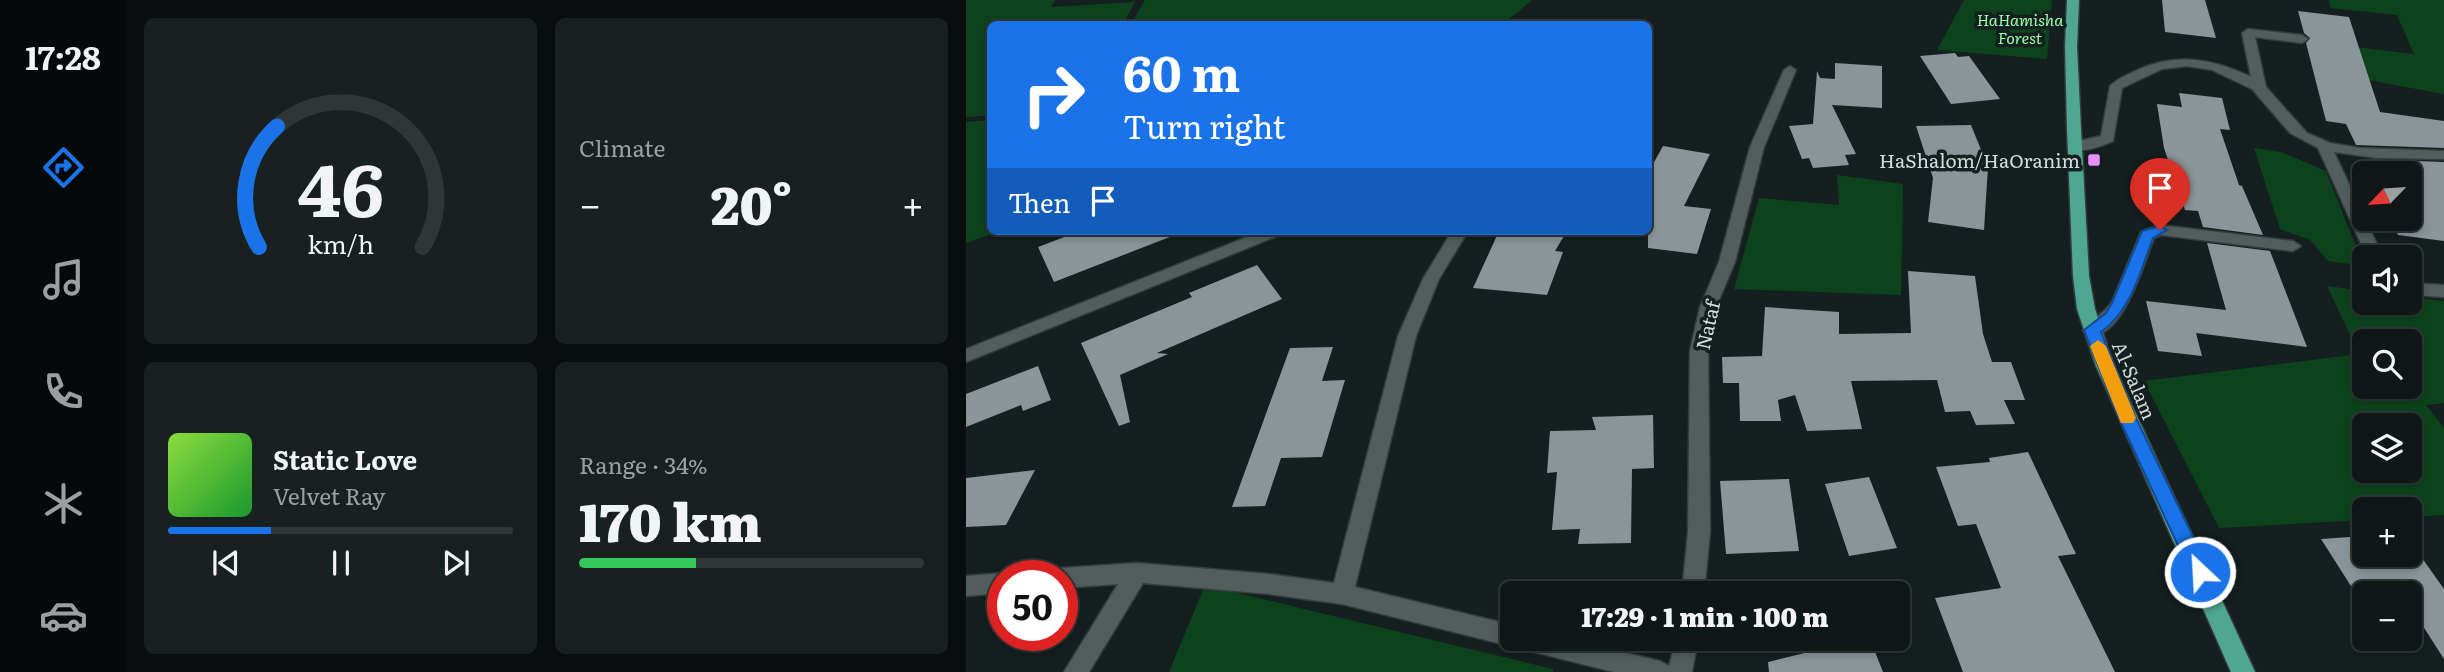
<!DOCTYPE html>
<html lang="en">
<head>
<meta charset="utf-8">
<style>
	:root { --surface:#101717; --page:#192020; --text:#f1f3f6; --muted:#9c9fa1; --line:#303636; --accent:#1a73e8 }
	body { margin:0; font-family:Literata,serif; background:var(--page); color:var(--text); height:100vh; display:flex; flex-direction:column; font-size:26px; white-space:nowrap }
	* { box-sizing:border-box; margin:0 }
	p { font-size:23px; color:var(--muted) }
	.icon { flex:none; width:38px; height:38px; fill:none; stroke:currentColor; stroke-width:2; stroke-linecap:round; stroke-linejoin:round }
	.map { position:relative; flex:1; overflow:hidden }
	.drawer { display:flex; flex-direction:column; gap:18px; padding:18px; background:#090d0d; width:840px }
	.drawer>* { flex:none }
	.banner { position:absolute; left:21px; top:21px; width:665px; height:214px; border-radius:10px; box-shadow:0 4px 10px #0003,0 0 0 2px var(--line); background:#1a73e8; color:#fff; overflow:hidden }
	.needle { width:46px; rotate:245deg }
	.tools { position:absolute; left:1386px; top:161px; display:grid; gap:14px }
	.tools a { display:grid; place-items:center; width:70px; height:70px; border-radius:10px; background:var(--surface); box-shadow:0 4px 10px #0003,0 0 0 2px var(--line); font-size:35px }
	.speed { position:absolute; left:21px; top:560px; display:flex; gap:14px; font-size:35px; font-weight:700; text-align:center }
	.speed>* { display:grid; place-content:center; width:91px; height:91px; border-radius:50%; background:var(--surface); box-shadow:0 4px 10px #0003,0 0 0 2px var(--line); line-height:1 }
	.speed .limit { border:10px solid #d22; background:#fff; color:#111 }
	.pin { position:absolute; display:grid; place-items:center; width:60px; height:60px; color:#fff; margin:-72px -30px; border-radius:50% 50% 50% 0; rotate:-45deg; box-shadow:0 0 7px #0007 }
	.pin .icon { rotate:45deg }
	.me { position:absolute; width:77px; margin:-38px; rotate:335deg; stroke-linejoin:round; filter:drop-shadow(0 0 5px #0008) }
	.turn { display:flex; align-items:center; gap:24px; height:147px; padding:0 21px; font-size:32px }
	.turn .icon { width:91px; height:91px; stroke-width:2.5 }
	.turn b { display:block; font-size:49px; line-height:60px }
	.then { display:flex; align-items:center; height:66px; padding:0 21px; background:#0003; gap:14px; font-size:26px }
	.big { font-size:52px; font-weight:800; line-height:1.1 }
	.drawer .card { flex:1; display:flex; flex-direction:column; justify-content:center; gap:10px; min-width:0; padding:0 24px; border-radius:10px; background:var(--page) }
	.drawer .dial { align-items:center; gap:0 }
	.dial svg { height:182px; overflow:visible; fill:none; stroke:var(--line); stroke-width:7; stroke-linecap:round; text-anchor:middle }
	.dial text { fill:var(--text); stroke:none }
	.song { display:flex; align-items:center; gap:21px }
	.cover { width:84px; height:84px; border-radius:10px; background:linear-gradient(135deg,hsl(90 70% 55%),hsl(130 70% 35%)) }
	.played { height:7px; border-radius:4px; background:linear-gradient(90deg,var(--accent) 30%,var(--line) 30%) }
	.keys { display:flex; justify-content:space-around; direction:ltr }
	.heat { display:flex; justify-content:space-between; align-items:center; font-size:38px; direction:ltr }
	.charge { height:10px; border-radius:5px; background:linear-gradient(90deg,#34c759 34%,var(--line) 0) }
	.drawer .tiles { flex:1; display:grid; gap:18px; grid-template-columns:repeat(2,1fr) }
	.trip { position:absolute; left:534px; top:581px; width:410px; height:70px; border-radius:10px; background:var(--surface); box-shadow:0 4px 10px #0003,0 0 0 2px var(--line); font-weight:800; line-height:70px; text-align:center }
	main { display:flex; flex:1; min-height:0 }
	.menu { display:flex; flex-direction:column; width:126px; justify-content:space-around; align-items:center; background:#060909; color:var(--muted) }
	.menu .icon { width:49px; height:49px }
	.menu .active { color:var(--accent) }
	.menu b { font-size:32px; color:var(--text) }
	.map>svg:first-child { display:block }
	.green { fill:#0c431c; fill-rule:evenodd }
	.building { fill:#8a9599 }
	.lines { fill:none; stroke-linecap:round; stroke-linejoin:round }
	.minor-casing { stroke:#353c3c; stroke-width:3 }
	.major-casing { stroke:#353c3c; stroke-width:3 }
	.minor { fill:#525e5e; fill-rule:evenodd }
	.major { fill:#4fa792; fill-rule:evenodd }
	.route { fill:#1a73e8; stroke:#114b97; stroke-width:2 }
	.slow { fill:#f59e0b }
	.poi-dot { fill:#e98efe; stroke:#151f1f; stroke-width:2.5 }
	.labels { text-anchor:middle; dominant-baseline:central; stroke-width:7; stroke-linejoin:round; paint-order:stroke }
	.far-park-label { font-size:16px; font-style:italic; fill:#97fea9; stroke:#151f1f }
	.poi-label { font-size:19px; fill:#d5dcdc; stroke:#151f1f; text-anchor:end }
	.street-label { font-size:19px; fill:#d5dcdc; stroke:#151f1f }
</style>
</head>
<body>
<main>
<nav class="menu">
<b>17:28</b>
<svg class="icon active" aria-label="directions" viewBox="0 0 24 24"><path d="M12 3l9 9-9 9-9-9zM9 14v-3h6M13 9l2 2-2 2"/></svg>
<svg class="icon" aria-label="music" viewBox="0 0 24 24"><path d="M9 18V5l10-2v13"/><circle cx="6" cy="18" r="3"/><circle cx="16" cy="16" r="3"/></svg>
<svg class="icon" aria-label="phone" viewBox="0 0 24 24"><path d="M5 4h4l2 5-3 2q2 4 5 5l2-3 5 2v4C11 20 4 13 5 4z"/></svg>
<svg class="icon" aria-label="climate" viewBox="0 0 24 24"><path d="M12 3v18M4 7l16 10M4 17L20 7"/></svg>
<svg class="icon" aria-label="car" viewBox="0 0 24 24"><path d="M5 17H2v-5l4-1 3-4h7l3 4 3 1v5h-3M9 17h6M6 11h13"/><circle cx="7" cy="17" r="2"/><circle cx="17" cy="17" r="2"/></svg>
</nav>
<section class="drawer">
<div class="tiles">
<div class="card dial"><svg viewBox="0 0 100 80">
<path d="M14 69A42 42 0 1 1 86 69"/>
<path d="M14 69A42 42 0 0 1 22 16" stroke="#1a73e8"/>
<text x="50" y="56" font-size="32" font-weight="700">46</text>
<text x="50" y="72" font-size="11">km/h</text>
</svg></div>
<div class="card"><p>Climate</p>
<div class="heat"><a>−</a><b class="big">20°</b><a>+</a></div>
</div>
<div class="card">
<div class="song"><i class="cover"></i><div><b>Static Love</b><p>Velvet Ray</p></div></div>
<div class="played"></div>
<div class="keys"><svg class="icon" aria-label="previous" viewBox="0 0 24 24"><path d="M18 5L8 12l10 7zM5 5v14"/></svg><svg class="icon" aria-label="pause" viewBox="0 0 24 24"><path d="M8 5v14M16 5v14"/></svg><svg class="icon" aria-label="next" viewBox="0 0 24 24"><path d="M6 5l10 7-10 7zM19 5v14"/></svg></div>
</div>
<div class="card"><p>Range · 34%</p><b class="big">170 km</b><div class="charge"></div></div>
</div>
</section>
<div class="map">
<svg width="1478" height="672" viewBox="0 0 1478 672">
	<rect width="100%" height="100%" fill="#151f1f"/>
	<path class="green" d="M0 0H89L85 7 169 2 157 24H24V115L0 117Z
		M179 0H566L537 24H165Z
		M998 0H1086L1081 59 971 50Z
		M1363 0H1478V94L1380 76 1373 45 1448 54 1431 15 1364 8Z
		M24 120V231H34L0 243V122Z
		M1288 148 1315 152 1360 171 1398 266 1362 261 1344 240 1314 229Z
		M871 175 937 184 935 295 768 289 793 198 873 205Z
		M1361 286 1398 291V303H1444V297L1478 301V403L1460 405 1478 428V515L1444 517V509H1398V520L1253 528 1178 381 1393 354ZM1444 341V387H1398V341ZM1398 425H1444V471H1398Z
		M239 585 587 669V672H203Z"/>
	<path class="building" d="M1196 0H1239L1250 38 1199 32Z
		M1332 11 1383 17 1414 112 1478 121V148L1390 145 1380 124 1360 121 1340 43 1344 38 1338 33Z
		M989 53 992 57 1003 56 1034 99 985 104 954 56Z
		M869 63 916 66V108L866 105 890 154 879 155 883 165 847 168 843 158 836 159 823 126 847 124 851 71 854 78 869 79Z
		M1213 93 1256 98 1264 130 1254 129 1273 185 1276 186 1297 235 1237 227 1232 211 1219 210 1198 148 1191 104 1216 107Z
		M1005 125 1022 167 1018 230 962 222 967 178 950 126Z
		M697 146 744 154 718 206 745 209 731 254 682 248V173Z
		M1396 159 1478 162V241L1432 235 1425 219H1444V173H1403Z
		M114 231H214V233L88 282 72 247Z
		M533 231H601L589 251 597 252 581 295 507 288Z
		M1241 243 1304 251 1341 347 1230 333 1236 356 1192 351 1180 301 1260 310Z
		M291 265 316 299 191 353 202 354 154 375 164 422 153 426 115 343 226 297 223 293Z
		M942 271 1009 276 1017 334 1026 362H1045L1059 400H1038L1049 424 1010 425 1004 411 979 412 971 380 885 381 896 429 841 431 829 395 812 400 815 421H774L773 383H757L756 357 796 356 799 307 873 312V334L945 333Z
		M367 347 356 381 379 380 356 457 315 458 299 506 266 507 324 348Z
		M72 366 85 400 57 411 55 405 0 427V394Z
		M687 415 688 468 666 469 665 543 612 544 614 529 586 530 591 472 581 473 584 431 630 430 626 417Z
		M1062 452 1110 554 1092 556 1149 672H997L969 598 1035 588 1010 524 992 526 970 467 1024 462 1023 458Z
		M69 470 40 525 0 527V478Z
		M903 477 931 548 883 556 859 484Z
		M823 479 833 551 760 554 754 481Z
		M1398 536V555H1444V541L1478 589V659L1444 606V593H1398L1397 605 1355 539Z
		M896 639H904L917 672H803L802 662Z"/>
	<g class="lines">
		<g class="minor-casing">
			<path id="minor" d="M1282 29 1336 35 1342 39 1336 43 1289 37 1300 87 1341 133 1364 143 1394 148 1478 151V159L1411 158 1368 152 1417 257H1401L1352 148 1324 133 1286 89 1246 70 1221 66 1196 69 1156 88 1147 141C1134 147 1114 155 1102 146L1104 143 1135 136 1144 86C1150 80 1159 76 1167 72 1208 52 1246 58 1285 77L1276 33Z
				M824 66 830 70 798 147 769 262 750 307 742 351 744 532 738 593H716L722 532 724 351 734 307 753 262 784 147 818 70Z
				M1194 225 1327 241 1335 246 1327 251 1195 235 1188 238C1178 262 1156 345 1120 334L1117 330C1125 319 1138 314 1146 302L1175 232Z
				M296 231H318L316 234 0 362V349Z
				M486 231H502L473 279 450 336 389 587 546 625V639H602L694 661 703 666 710 639H732L726 672H648L376 604 303 594 177 583 123 672H98L152 584 96 588V576H86L88 571 96 568 171 563 303 574 368 583 432 336 457 279Z
				M1444 283 1478 285V297L1444 295Z
				M37 573 44 576H37V593L0 596V576Z"/>
		</g>
		<g class="major-casing">
			<path id="major" d="M1101 0H1113L1111 47 1115 129 1123 276 1129 309 1148 366 1289 672H1265L1130 366 1111 309 1107 276 1101 129 1099 47Z"/>
		</g>
		<use href="#minor" class="minor"/>
		<use href="#major" class="major"/>
	</g>
	<path class="route" d="M1194 226 1201 230 1187 238C1174 271 1166 310 1135 332L1169 416 1244 572 1241 578 1234 580 1227 578 1152 416 1118 330 1140 313 1146 303 1176 231Z"/>
	<path class="slow" d="M1132 340 1140 346 1170 418 1167 423H1155L1153 418 1124 346Z"/>
	<rect class="poi-dot" x="1121" y="153" width="14" height="14" rx="3.5"/>
	<g class="labels">
		<g class="far-park-label">
			<text x="1054" y="19">HaHamisha<tspan x="1054" dy="18">Forest</tspan></text>
		</g>
		<g class="poi-label">
			<text x="1114" y="160">HaShalom/HaOranim</text>
		</g>
		<g class="street-label">
			<text transform="translate(741 325) rotate(-77)">Nataf</text>
			<text transform="translate(1169 380) rotate(67)">Al-Salam</text>
		</g>
	</g>
</svg>
<div class="tools">
<a><svg class="needle" viewBox="-14 -14 28 28"><path d="M0-13l5 13h-10z" fill="#e53935"/><path d="M0 13l5-13h-10z" fill="#9c9fa1"/></svg></a>
<a><svg class="icon" aria-label="sound" viewBox="0 0 24 24"><path d="M4 9h4l5-4v14l-5-4H4zM17 9q2 3 0 6"/></svg></a>
<a><svg class="icon" aria-label="search" viewBox="0 0 24 24"><circle cx="10" cy="10" r="6"/><path d="M15 15l6 6"/></svg></a>
<a><svg class="icon" aria-label="layers" viewBox="0 0 24 24"><path d="M12 4l9 5-9 5-9-5zM3 14l9 5 9-5"/></svg></a>
<a>+</a>
<a>−</a>
</div>
<div class="speed"><div class="limit">50</div></div>
<div class="pin" style="left:1194px;top:230px;background:#d93025"><svg class="icon" aria-label="arrive" viewBox="0 0 24 24"><path d="M6 21V4h12l-3 4 3 4H6"/></svg></div>
<svg class="me" style="left:1234px;top:572px" viewBox="-20 -20 40 40"><circle r="17" fill="#1a73e8" stroke="#fff" stroke-width="3"/><path d="M0-11L8 9 0 5-8 9z" fill="#fff"/></svg>
<div class="trip">17:29 · 1 min · 100 m</div>
<div class="banner">
<div class="turn"><svg class="icon" aria-label="right" viewBox="0 0 24 24"><path d="M7 20v-9h11M14 6l5 5-5 5"/></svg><div><b>60 m</b>Turn right</div></div>
<div class="then">Then<svg class="icon" aria-label="arrive" viewBox="0 0 24 24"><path d="M6 21V4h12l-3 4 3 4H6"/></svg></div>
</div>
</div>
</main>
</body>
</html>
